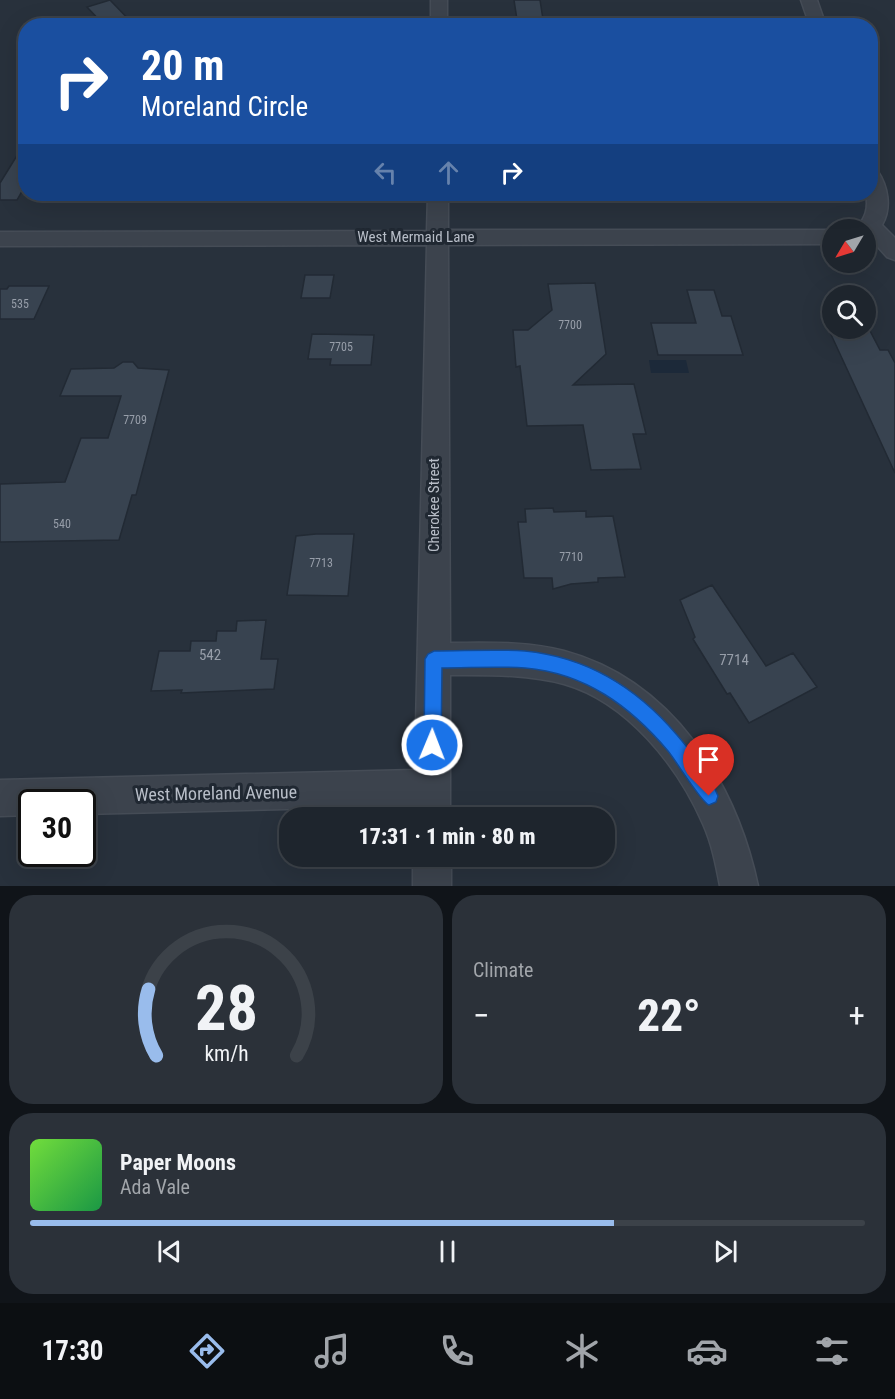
<!DOCTYPE html>
<html lang="en">
<head>
<meta charset="utf-8">
<style>
	:root { --surface:#1e252d; --page:#2b3139; --text:#f1f3f6; --muted:#a1a5aa; --line:#3c4249; --accent:#99bcec }
	body { margin:0; font-family:"Roboto Condensed",sans-serif; background:var(--page); color:var(--text); height:100vh; display:flex; flex-direction:column; font-size:22px; white-space:nowrap }
	* { box-sizing:border-box; margin:0 }
	p { font-size:20px; color:var(--muted) }
	.icon { flex:none; width:33px; height:33px; fill:none; stroke:currentColor; stroke-width:2; stroke-linecap:round; stroke-linejoin:round }
	.map { position:relative; height:886px; overflow:hidden }
	.details { display:flex; flex-direction:column; gap:9px; padding:9px; background:#101419; flex:1 }
	.details>* { flex:none }
	.banner { position:absolute; left:18px; top:18px; width:860px; height:183px; border-radius:24px; box-shadow:0 6px 24px #0002,0 0 0 2px var(--line); background:#1a4fa0; color:#fff; overflow:hidden }
	.needle { width:39px; rotate:232deg }
	.tools { position:absolute; left:822px; top:219px; display:grid; gap:12px }
	.tools a { display:grid; place-items:center; width:54px; height:54px; border-radius:50%; background:var(--surface); box-shadow:0 6px 24px #0002,0 0 0 2px var(--line); font-size:30px }
	.speed { position:absolute; left:18px; top:789px; display:flex; gap:12px; font-size:30px; font-weight:700; text-align:center }
	.speed>* { display:grid; place-content:center; width:78px; height:78px; border-radius:50%; background:var(--surface); box-shadow:0 6px 24px #0002,0 0 0 2px var(--line); line-height:1 }
	.speed .limit { border:3px solid #111; border-radius:9px; background:#fff; color:#111 }
	.pin { position:absolute; display:grid; place-items:center; width:51px; height:51px; color:#fff; margin:-62px -26px; border-radius:50% 50% 50% 0; rotate:-45deg; box-shadow:0 0 6px #0007 }
	.pin .icon { rotate:45deg }
	.me { position:absolute; width:66px; margin:-33px; rotate:1deg; stroke-linejoin:round; filter:drop-shadow(0 0 4px #0008) }
	.turn { display:flex; align-items:center; gap:21px; height:126px; padding:0 24px; font-size:27px }
	.turn .icon { width:78px; height:78px; stroke-width:2.5 }
	.turn b { display:block; font-size:42px; line-height:51px }
	.lanes { display:flex; align-items:center; height:57px; padding:0 24px; background:#0003; justify-content:center; gap:30px; direction:ltr }
	.lanes .off { opacity:.35 }
	.big { font-size:45px; font-weight:800; line-height:1.1 }
	.details .widget { flex:1; display:flex; flex-direction:column; justify-content:center; gap:9px; min-width:0; padding:0 21px; border-radius:24px; background:var(--page) }
	.details .dial { align-items:center; gap:0 }
	.dial svg { height:156px; overflow:visible; fill:none; stroke:var(--line); stroke-width:7; stroke-linecap:round; text-anchor:middle }
	.dial text { fill:var(--text); stroke:none }
	.song { display:flex; align-items:center; gap:18px }
	.cover { width:72px; height:72px; border-radius:9px; background:linear-gradient(135deg,hsl(100 70% 55%),hsl(140 70% 35%)) }
	.played { height:6px; border-radius:3px; background:linear-gradient(90deg,var(--accent) 70%,var(--line) 70%) }
	.keys { display:flex; justify-content:space-around; direction:ltr }
	.heat { display:flex; justify-content:space-between; align-items:center; font-size:33px; direction:ltr }
	.details .tiles { flex:1; display:grid; gap:9px; grid-template-columns:1fr 1fr }
	.widget:last-child { grid-column:span 2 }
	.trip { position:absolute; left:279px; top:807px; width:336px; height:60px; border-radius:24px; background:var(--surface); box-shadow:0 6px 24px #0002,0 0 0 2px var(--line); font-weight:800; line-height:60px; text-align:center }
	.dock { display:flex; height:96px; justify-content:space-around; align-items:center; background:#0c0f12; color:var(--muted) }
	.dock .icon { width:42px; height:42px }
	.dock .on { color:var(--accent) }
	.dock b { font-size:27px; color:var(--text) }
	.map>svg:first-child { display:block }
	.water { fill:#1c2939 }
	.building { fill:#384350; stroke:#222a34; stroke-width:1.5 }
	.lines { fill:none; stroke-linecap:round; stroke-linejoin:round }
	.service-casing { stroke:#454c56; stroke-width:2 }
	.minor-casing { stroke:#454c56; stroke-width:3 }
	.service { fill:#3c434d; fill-rule:evenodd }
	.minor { fill:#3c434d; fill-rule:evenodd }
	.route { fill:#1a73e8; stroke:#114b97; stroke-width:1.5 }
	.labels { text-anchor:middle; dominant-baseline:central; stroke-width:6; stroke-linejoin:round; paint-order:stroke }
	.number-label { font-size:12px; fill:#979ea9 }
	.street-label { font-size:15px; fill:#b8bec8; stroke:#202832 }
	.near-number-label { font-size:15px; fill:#979ea9 }
	.near-street-label { font-size:18px; fill:#b8bec8; stroke:#202832 }
</style>
</head>
<body>
<div class="map">
<svg width="895" height="886" viewBox="0 0 895 886">
	<rect width="100%" height="100%" fill="#28313c"/>
	<path class="water" d="M649 360H686L689 373H651Z"/>
	<path class="building" d="M110 0 135 26H105L87 7Z
		M514 0H540L544 26H518Z
		M26 141V184L17 200H0V183Z
		M305 275H334L330 298H301Z
		M595 283 606 354 573 385 634 384 646 434H633L641 469 591 470 583 425 527 426 520 366 516 367 513 330H528L552 310 548 284Z
		M9 286H49L34 319H0V289H7Z
		M687 290H714L722 316H731L743 355H658L651 323H696Z
		M866 327H868L880 350H888L895 363V473L828 328Z
		M312 334 374 335 371 365H330L331 359H308Z
		M123 362H133L138 368 169 370 136 495H132L119 540 0 542V484L65 482 81 438H108L121 396H60L71 369 114 368Z
		M553 508 554 512 586 511V517L613 516 625 577 598 578V582L571 584 553 589 552 578H524L518 522H526L525 509Z
		M316 534H354L348 596 287 595 296 536Z
		M712 585 766 666 793 653 817 687 749 723 730 693 727 694 693 639 695 637 680 600Z
		M266 620 261 659H278L274 689 181 693 182 690 151 691 159 651H190L191 641H216L217 631H236L237 621Z"/>
	<g class="lines">
		<g class="service-casing">
			<path id="service" d="M522 194 767 196 788 194 767 202 555 201 527 197Z"/>
		</g>
		<g class="minor-casing">
			<path id="minor" d="M431 0H447V26H431Z
				M801 0H817L826 26H810Z
				M870 168 877 170C888 186 892 208 882 225L895 238V260L887 257 869 237 866 238V230H856C865 217 869 210 866 194H870Z
				M428 194H448V230H832V244L448 245 450 643C488 643 527 641 564 651 672 680 736 782 758 886H720C716 865 712 844 703 824 678 766 627 702 564 684 527 674 488 675 450 675V818H414V806L82 814V802H32V815L0 816V780L415 770 427 245 0 246V232L427 231Z
				M413 856H451V886H413Z"/>
		</g>
		<use href="#service" class="service"/>
		<use href="#minor" class="minor"/>
	</g>
	<path class="route" d="M434 651C464 651 495 649 525 651 587 657 638 689 677 735 693 754 709 773 718 796L716 802 709 805C701 802 677 762 668 751 630 706 585 673 525 668 498 666 469 668 442 668L441 745 439 751 432 754 426 751 424 745 425 659 428 654Z"/>
	<g class="labels">
		<g class="number-label">
			<text x="20" y="304">535</text>
			<text x="570" y="325">7700</text>
			<text x="341" y="347">7705</text>
			<text x="135" y="420">7709</text>
			<text x="62" y="524">540</text>
			<text x="571" y="557">7710</text>
			<text x="321" y="563">7713</text>
		</g>
		<g class="street-label">
			<text x="416" y="237">West Mermaid Lane</text>
			<text transform="translate(434 505) rotate(-90)">Cherokee Street</text>
		</g>
		<g class="near-number-label">
			<text x="210" y="655">542</text>
			<text x="734" y="660">7714</text>
		</g>
		<g class="near-street-label">
			<text transform="translate(216 793) rotate(-1)">West Moreland Avenue</text>
		</g>
	</g>
</svg>
<div class="tools">
<a><svg class="needle" viewBox="-14 -14 28 28"><path d="M0-13l5 13h-10z" fill="#e53935"/><path d="M0 13l5-13h-10z" fill="#a1a5aa"/></svg></a>
<a><svg class="icon" aria-label="search" viewBox="0 0 24 24"><circle cx="10" cy="10" r="6"/><path d="M15 15l6 6"/></svg></a>
</div>
<div class="speed"><div class="limit">30</div></div>
<div class="pin" style="left:709px;top:796px;background:#d93025"><svg class="icon" aria-label="arrive" viewBox="0 0 24 24"><path d="M6 21V4h12l-3 4 3 4H6"/></svg></div>
<svg class="me" style="left:432px;top:745px" viewBox="-20 -20 40 40"><circle r="17" fill="#1a73e8" stroke="#fff" stroke-width="3"/><path d="M0-11L8 9 0 5-8 9z" fill="#fff"/></svg>
<div class="trip">17:31 · 1 min · 80 m</div>
<div class="banner">
<div class="turn"><svg class="icon" aria-label="right" viewBox="0 0 24 24"><path d="M7 20v-9h11M14 6l5 5-5 5"/></svg><div><b>20 m</b>Moreland Circle</div></div>
<div class="lanes"><svg class="icon off" aria-label="left" viewBox="0 0 24 24"><path d="M17 20v-9H6M10 6l-5 5 5 5"/></svg><svg class="icon off" aria-label="ahead" viewBox="0 0 24 24"><path d="M12 20V5M6 11l6-6 6 6"/></svg><svg class="icon" aria-label="right" viewBox="0 0 24 24"><path d="M7 20v-9h11M14 6l5 5-5 5"/></svg></div>
</div>
</div>
<section class="details">
<div class="tiles">
<div class="widget dial"><svg viewBox="0 0 100 80">
<path d="M14 69A42 42 0 1 1 86 69"/>
<path d="M14 69A42 42 0 0 1 10 35" stroke="#99bcec"/>
<text x="50" y="56" font-size="32" font-weight="700">28</text>
<text x="50" y="72" font-size="11">km/h</text>
</svg></div>
<div class="widget"><p>Climate</p>
<div class="heat"><a>−</a><b class="big">22°</b><a>+</a></div>
</div>
<div class="widget">
<div class="song"><i class="cover"></i><div><b>Paper Moons</b><p>Ada Vale</p></div></div>
<div class="played"></div>
<div class="keys"><svg class="icon" aria-label="previous" viewBox="0 0 24 24"><path d="M18 5L8 12l10 7zM5 5v14"/></svg><svg class="icon" aria-label="pause" viewBox="0 0 24 24"><path d="M8 5v14M16 5v14"/></svg><svg class="icon" aria-label="next" viewBox="0 0 24 24"><path d="M6 5l10 7-10 7zM19 5v14"/></svg></div>
</div>
</div>
</section>
<nav class="dock">
<b>17:30</b>
<svg class="icon on" aria-label="directions" viewBox="0 0 24 24"><path d="M12 3l9 9-9 9-9-9zM9 14v-3h6M13 9l2 2-2 2"/></svg>
<svg class="icon" aria-label="music" viewBox="0 0 24 24"><path d="M9 18V5l10-2v13"/><circle cx="6" cy="18" r="3"/><circle cx="16" cy="16" r="3"/></svg>
<svg class="icon" aria-label="phone" viewBox="0 0 24 24"><path d="M5 4h4l2 5-3 2q2 4 5 5l2-3 5 2v4C11 20 4 13 5 4z"/></svg>
<svg class="icon" aria-label="climate" viewBox="0 0 24 24"><path d="M12 3v18M4 7l16 10M4 17L20 7"/></svg>
<svg class="icon" aria-label="car" viewBox="0 0 24 24"><path d="M5 17H2v-5l4-1 3-4h7l3 4 3 1v5h-3M9 17h6M6 11h13"/><circle cx="7" cy="17" r="2"/><circle cx="17" cy="17" r="2"/></svg>
<svg class="icon" aria-label="filters" viewBox="0 0 24 24"><path d="M4 7h16M4 17h16"/><circle cx="9" cy="7" r="2"/><circle cx="15" cy="17" r="2"/></svg>
</nav>
</body>
</html>
